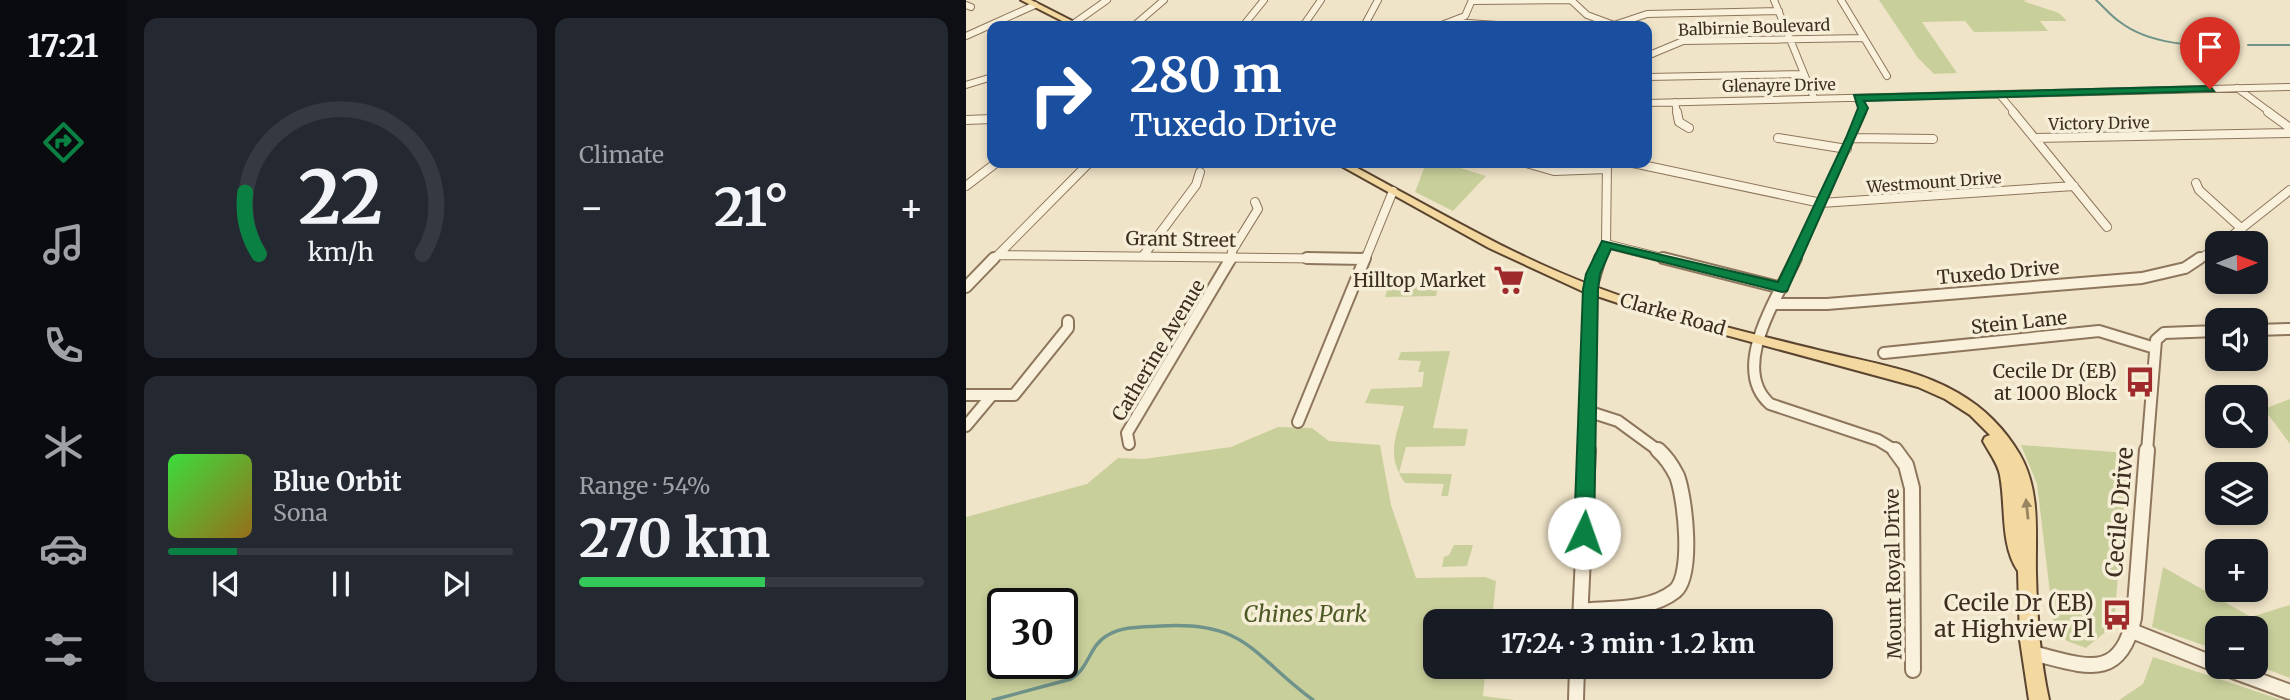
<!DOCTYPE html>
<html lang="en">
<head>
<meta charset="utf-8">
<style>
	:root { --surface:#171b24; --page:#242831; --text:#f1f3f6; --muted:#9ea1a6; --line:#363941; --accent:#0b8043 }
	body { margin:0; font-family:Merriweather,serif; background:var(--page); color:var(--text); height:100vh; display:flex; flex-direction:column; font-size:26px; white-space:nowrap }
	* { box-sizing:border-box; margin:0 }
	p { font-size:23px; color:var(--muted) }
	.icon { flex:none; width:38px; height:38px; fill:none; stroke:currentColor; stroke-width:2; stroke-linecap:round; stroke-linejoin:round }
	.map { position:relative; flex:1; overflow:hidden }
	.details { display:flex; flex-direction:column; gap:18px; padding:18px; background:#0d0f14; width:840px }
	.details>* { flex:none }
	.hud { position:absolute; left:21px; top:21px; width:665px; height:147px; border-radius:14px; box-shadow:0 4px 10px #0003; background:#1a4fa0; color:#fff; overflow:hidden }
	.needle { width:46px; rotate:89deg }
	.buttons { position:absolute; left:1239px; top:231px; display:grid; gap:14px }
	.buttons a { display:grid; place-items:center; width:63px; height:63px; border-radius:14px; background:var(--surface); box-shadow:0 4px 10px #0003; font-size:35px }
	.speed { position:absolute; left:21px; top:588px; display:flex; gap:14px; font-size:35px; font-weight:700; text-align:center }
	.speed>* { display:grid; place-content:center; width:91px; height:91px; border-radius:50%; background:var(--surface); box-shadow:0 4px 10px #0003; line-height:1 }
	.speed .limit { border:4px solid #111; border-radius:10px; background:#fff; color:#111 }
	.pin { position:absolute; display:grid; place-items:center; width:60px; height:60px; color:#fff; margin:-72px -30px; border-radius:50% 50% 50% 0; rotate:-45deg; box-shadow:0 0 7px #0007 }
	.pin .icon { rotate:45deg }
	.me { position:absolute; width:77px; margin:-38px; rotate:3deg; stroke-linejoin:round; filter:drop-shadow(0 0 5px #0008) }
	.turn { display:flex; align-items:center; gap:24px; height:147px; padding:0 28px; font-size:32px }
	.turn .icon { width:91px; height:91px; stroke-width:2.5 }
	.turn b { display:block; font-size:49px; line-height:60px }
	.big { font-size:52px; font-weight:700; line-height:1.1 }
	.details .card { flex:1; display:flex; flex-direction:column; justify-content:center; gap:10px; min-width:0; padding:0 24px; border-radius:14px; background:var(--page) }
	.details .dial { align-items:center; gap:0 }
	.dial svg { height:182px; overflow:visible; fill:none; stroke:var(--line); stroke-width:7; stroke-linecap:round; text-anchor:middle }
	.dial text { fill:var(--text); stroke:none }
	.song { display:flex; align-items:center; gap:21px }
	.cover { width:84px; height:84px; border-radius:10px; background:linear-gradient(135deg,hsl(120 70% 55%),hsl(40 70% 35%)) }
	.played { height:7px; border-radius:4px; background:linear-gradient(90deg,var(--accent) 20%,var(--line) 20%) }
	.keys { display:flex; justify-content:space-around; direction:ltr }
	.heat { display:flex; justify-content:space-between; align-items:center; font-size:38px; direction:ltr }
	.charge { height:10px; border-radius:5px; background:linear-gradient(90deg,#34c759 54%,var(--line) 0) }
	.details .tiles { flex:1; display:grid; gap:18px; grid-template-columns:repeat(2,1fr) }
	.trip { position:absolute; left:457px; top:609px; width:410px; height:70px; border-radius:14px; background:var(--surface); box-shadow:0 4px 10px #0003; font-weight:700; line-height:70px; text-align:center }
	main { display:flex; flex:1; min-height:0 }
	.dock { display:flex; flex-direction:column; width:126px; justify-content:space-around; align-items:center; background:#090b0e; color:var(--muted) }
	.dock .icon { width:49px; height:49px }
	.dock .selected { color:var(--accent) }
	.dock b { font-size:32px; color:var(--text) }
	.map>svg:first-child { display:block }
	.green { fill:#c9cf9b; fill-rule:evenodd }
	.lines { fill:none; stroke-linecap:round; stroke-linejoin:round }
	.stream-far1 { stroke:#6f938a; stroke-width:2 }
	.stream { stroke:#6f938a; stroke-width:3.5 }
	.minor-far3-casing { stroke:#8d765c; stroke-width:8 }
	.minor-far2-casing { stroke:#8d765c; stroke-width:10 }
	.minor-far1-casing { stroke:#8d765c; stroke-width:14 }
	.minor-casing { stroke:#8d765c; stroke-width:18 }
	.major-casing { stroke:#5b4430; stroke-width:4 }
	.minor-far3 { stroke:#faf1dc; stroke-width:6 }
	.minor-far2 { stroke:#faf1dc; stroke-width:8 }
	.minor-far1 { stroke:#faf1dc; stroke-width:10 }
	.minor { stroke:#faf1dc; stroke-width:14 }
	.major { fill:#f3d9a0; fill-rule:evenodd }
	.oneway { fill:#988460 }
	.route { fill:#0b8043; stroke:#07532c; stroke-width:2 }
	.labels { text-anchor:middle; dominant-baseline:central; stroke-width:7; stroke-linejoin:round; paint-order:stroke }
	.far-street-label { font-size:16px; fill:#3d2e20; stroke:#f7eed8 }
	.street-label { font-size:19px; fill:#3d2e20; stroke:#f7eed8 }
	.poi-label { font-size:19px; fill:#3d2e20; stroke:#f7eed8; text-anchor:end }
	.near-street-label { font-size:23px; fill:#3d2e20; stroke:#f7eed8 }
	.near-poi-label { font-size:23px; fill:#3d2e20; stroke:#f7eed8; text-anchor:end }
	.near-park-label { font-size:23px; font-style:italic; fill:#4d5a26; stroke:#f7eed8 }
</style>
</head>
<body>
<main>
<nav class="dock">
<b>17:21</b>
<svg class="icon selected" aria-label="directions" viewBox="0 0 24 24"><path d="M12 3l9 9-9 9-9-9zM9 14v-3h6M13 9l2 2-2 2"/></svg>
<svg class="icon" aria-label="music" viewBox="0 0 24 24"><path d="M9 18V5l10-2v13"/><circle cx="6" cy="18" r="3"/><circle cx="16" cy="16" r="3"/></svg>
<svg class="icon" aria-label="phone" viewBox="0 0 24 24"><path d="M5 4h4l2 5-3 2q2 4 5 5l2-3 5 2v4C11 20 4 13 5 4z"/></svg>
<svg class="icon" aria-label="climate" viewBox="0 0 24 24"><path d="M12 3v18M4 7l16 10M4 17L20 7"/></svg>
<svg class="icon" aria-label="car" viewBox="0 0 24 24"><path d="M5 17H2v-5l4-1 3-4h7l3 4 3 1v5h-3M9 17h6M6 11h13"/><circle cx="7" cy="17" r="2"/><circle cx="17" cy="17" r="2"/></svg>
<svg class="icon" aria-label="filters" viewBox="0 0 24 24"><path d="M4 7h16M4 17h16"/><circle cx="9" cy="7" r="2"/><circle cx="15" cy="17" r="2"/></svg>
</nav>
<section class="details">
<div class="tiles">
<div class="card dial"><svg viewBox="0 0 100 80">
<path d="M14 69A42 42 0 1 1 86 69"/>
<path d="M14 69A42 42 0 0 1 8 42" stroke="#0b8043"/>
<text x="50" y="56" font-size="32" font-weight="700">22</text>
<text x="50" y="72" font-size="11">km/h</text>
</svg></div>
<div class="card"><p>Climate</p>
<div class="heat"><a>−</a><b class="big">21°</b><a>+</a></div>
</div>
<div class="card">
<div class="song"><i class="cover"></i><div><b>Blue Orbit</b><p>Sona</p></div></div>
<div class="played"></div>
<div class="keys"><svg class="icon" aria-label="previous" viewBox="0 0 24 24"><path d="M18 5L8 12l10 7zM5 5v14"/></svg><svg class="icon" aria-label="pause" viewBox="0 0 24 24"><path d="M8 5v14M16 5v14"/></svg><svg class="icon" aria-label="next" viewBox="0 0 24 24"><path d="M6 5l10 7-10 7zM19 5v14"/></svg></div>
</div>
<div class="card"><p>Range · 54%</p><b class="big">270 km</b><div class="charge"></div></div>
</div>
</section>
<div class="map">
<svg width="1324" height="700" viewBox="0 0 1324 700">
	<rect width="100%" height="100%" fill="#f0e4c8"/>
	<path class="green" d="M913 0H1062L1057 1 1093 13 1101 21H1074L1082 31 1008 32 999 21 956 22 991 73 968 74 952 58Z
		M460 163H479L520 176 487 211 449 192Z
		M473 283 470 296 419 297 423 284Z
		M484 351 467 428 502 429 499 446 440 447 433 473 486 474 482 496H475L478 484 439 483C419 455 431 435 438 406L399 403 405 389 456 387 458 372H452L455 361 432 360 435 352Z
		M1324 399V444L1298 409Z
		M312 427 346 428 363 441 414 445 425 505 450 578 519 577 530 581 526 621H469V667H520L517 696 548 700H0V517L121 484 152 458 178 459 265 447ZM37 604H96V663H37Z
		M1055 445 1162 453 1148 625 1120 648 1101 641 1088 626 1071 484Z
		M488 545H507L501 566 476 567 478 557 483 555Z
		M1197 567 1285 617 1324 605V678L1290 665V628H1251V650L1186 627Z
		M1187 657 1316 700H1153L1177 684Z"/>
	<g class="lines">
		<path class="stream-far1" d="M1130 0C1138 7 1145 16 1154 22 1184 45 1229 46 1265 46
			M1282 45H1324"/>
		<path class="stream" d="M27 700 105 679C123 669 123 645 142 635 158 626 177 627 195 626 281 621 286 655 347 700"/>
		<g class="minor-far3-casing">
			<path id="minor-far3" d="M808 0 848 98
				M875 0 921 76
				M506 1 605 0 621 15 648 25
				M0 5 5 7
				M486 22 547 26
				M107 24 141 0
				M170 24 198 0
				M277 26 298 0
				M337 26 355 0
				M398 26 412 0
				M473 26 499 16 506 0
				M645 26 681 14 813 11
				M0 36 69 5
				M681 56 717 41 898 38
				M681 77 837 74
				M0 85 26 77
				M1271 88 1305 113
				M1033 94 1049 113
				M891 98 897 108 895 113
				M709 102 711 113
				M681 103 1324 87"/>
		</g>
		<g class="minor-far2-casing">
			<path id="minor-far2" d="M711 112 713 122 723 128
				M1047 112 1141 227
				M1302 112 1324 128
				M0 120 26 119
				M812 138 881 149
				M886 138 967 139
				M1069 138 1324 133
				M560 163 588 171 641 169
				M667 163 855 203 1108 186
				M1230 183 1233 190 1276 229
				M0 186 30 163
				M1257 243 1324 190
				M640 244 704 260
				M33 255 398 259
				M177 256 230 185 234 172
				M27 260 123 163
				M265 260 266 251 292 209 289 202
				M399 260 427 191
				M633 260 640 244 641 163
				M830 260 896 112
				M1232 260 1251 248"/>
		</g>
		<g class="minor-far1-casing">
			<path id="minor-far1" d="M341 258 398 259
				M697 258 816 288
				M830 258C812 297 763 368 804 404L912 440 930 451
				M0 287 28 258
				M809 304H861L1176 278 1219 268 1234 258
				M1290 330 1324 329
				M918 353 1133 331 1189 348
				M0 395H48L102 328V321
				M624 412 652 421 693 451
				M332 422 399 258
				M0 426 26 395
				M163 444 161 433 265 258
				M622 451 625 289 634 258
				M1181 451 1190 340 1198 333 1251 331"/>
		</g>
		<g class="minor-casing">
			<path id="minor" d="M929 450 940 465 946 488 947 670
				M615 611C645 608 684 611 709 591 728 575 719 497 711 476 706 466 700 457 692 450
				M614 621 622 450
				M1166 631 1251 665
				M1066 653C1117 665 1154 684 1168 618L1181 450
				M1256 667 1324 692
				M610 700 611 667"/>
		</g>
		<g class="major-casing">
			<path id="major" d="M55 0H65L116 26H106Z
				M370 163H382C463 206 542 254 627 286 701 314 779 332 856 351 901 362 951 369 992 393 1018 408 1039 429 1054 455 1075 492 1069 534 1070 574 1071 617 1074 659 1083 700H1063L1054 640 1052 571C1034 545 1040 506 1034 475 1032 464 1023 452 1017 441L1019 437 1024 435 1004 415 979 399 952 387 697 318 616 291 523 248Z"/>
		</g>
		<use href="#minor-far3" class="minor-far3"/>
		<use href="#minor-far2" class="minor-far2"/>
		<use href="#minor-far1" class="minor-far1"/>
		<use href="#minor" class="minor"/>
		<use href="#major" class="major"/>
	</g>
	<defs><path id="oneway-solid" d="M-6-.8H1V-3.2L6.5 0L1 3.2V.8H-6Z" transform="scale(1.75)"/></defs>
	<use class="oneway" href="#oneway-solid" transform="translate(1061 509) rotate(-96)"/>
	<path class="route" d="M1244 86 1248 91 898 101 902 108 821 291 816 292 645 249 634 274 632 289 628 533 625 539 618 541 611 539 608 533 617 289 620 274 636 241 812 282 880 138 892 108 888 95Z"/>
	<defs>
		<g id="supermarket-bare" transform="scale(2.415)"><path d="M-6-5.5h2.5l.6 2H6L4.5 2H-2.5L-4.4-4H-6ZM-1.5 3.2a1.3 1.3 0 1 0 .1 0ZM3 3.2a1.3 1.3 0 1 0 .1 0Z" fill="#9e2a2b" stroke="#f7eed8" stroke-width="2.5" paint-order="stroke"/></g>
		<g id="bus-bare" transform="scale(2.415)"><path d="M-5-6H5V4H4V6H2V4H-2V6H-4V4H-5ZM-3.5-4V0h7V-4ZM-3.5 1.2v1.5H-2V1.2ZM2 1.2v1.5H3.5V1.2Z" fill="#9e2a2b" stroke="#f7eed8" stroke-width="2.5" paint-order="stroke"/></g>
	</defs>
	<g fill-rule="evenodd">
		<use href="#supermarket-bare" x="543" y="280"/>
		<use href="#bus-bare" x="1174" y="382"/>
		<use href="#bus-bare" x="1151" y="615"/>
	</g>
	<g class="labels">
		<g class="far-street-label">
			<text transform="translate(788 27) rotate(-2)">Balbirnie Boulevard</text>
			<text transform="translate(813 85) rotate(-1)">Glenayre Drive</text>
			<text transform="translate(1133 123) rotate(-1)">Victory Drive</text>
			<text transform="translate(968 182) rotate(-4)">Westmount Drive</text>
		</g>
		<g class="street-label">
			<text transform="translate(215 239) rotate(1)">Grant Street</text>
			<text transform="translate(1032 272) rotate(-5)">Tuxedo Drive</text>
			<text transform="translate(707 314) rotate(16)">Clarke Road</text>
			<text transform="translate(1053 322) rotate(-6)">Stein Lane</text>
			<text transform="translate(192 350) rotate(-59)">Catherine Avenue</text>
			<text transform="translate(927 574) rotate(-91)">Mount Royal Drive</text>
		</g>
		<g class="poi-label">
			<text x="520" y="280">Hilltop Market</text>
			<text x="1151" y="371">Cecile Dr (EB)<tspan x="1151" dy="22">at 1000 Block</tspan></text>
		</g>
		<g class="near-street-label">
			<text transform="translate(1153 512) rotate(-85)">Cecile Drive</text>
		</g>
		<g class="near-poi-label">
			<text x="1128" y="602">Cecile Dr (EB)<tspan x="1128" dy="26">at Highview Pl</tspan></text>
		</g>
		<g class="near-park-label">
			<text x="339" y="613">Chines Park</text>
		</g>
	</g>
</svg>
<div class="buttons">
<a><svg class="needle" viewBox="-14 -14 28 28"><path d="M0-13l5 13h-10z" fill="#e53935"/><path d="M0 13l5-13h-10z" fill="#9ea1a6"/></svg></a>
<a><svg class="icon" aria-label="sound" viewBox="0 0 24 24"><path d="M4 9h4l5-4v14l-5-4H4zM17 9q2 3 0 6"/></svg></a>
<a><svg class="icon" aria-label="search" viewBox="0 0 24 24"><circle cx="10" cy="10" r="6"/><path d="M15 15l6 6"/></svg></a>
<a><svg class="icon" aria-label="layers" viewBox="0 0 24 24"><path d="M12 4l9 5-9 5-9-5zM3 14l9 5 9-5"/></svg></a>
<a>+</a>
<a>−</a>
</div>
<div class="speed"><div class="limit">30</div></div>
<div class="pin" style="left:1244px;top:89px;background:#d93025"><svg class="icon" aria-label="arrive" viewBox="0 0 24 24"><path d="M6 21V4h12l-3 4 3 4H6"/></svg></div>
<svg class="me" style="left:618px;top:533px" viewBox="-20 -20 40 40"><circle r="19" fill="#fff"/><path d="M0-13L10 11 0 6-10 11z" fill="#0b8043"/></svg>
<div class="trip">17:24 · 3 min · 1.2 km</div>
<div class="hud">
<div class="turn"><svg class="icon" aria-label="right" viewBox="0 0 24 24"><path d="M7 20v-9h11M14 6l5 5-5 5"/></svg><div><b>280 m</b>Tuxedo Drive</div></div>
</div>
</div>
</main>
</body>
</html>
